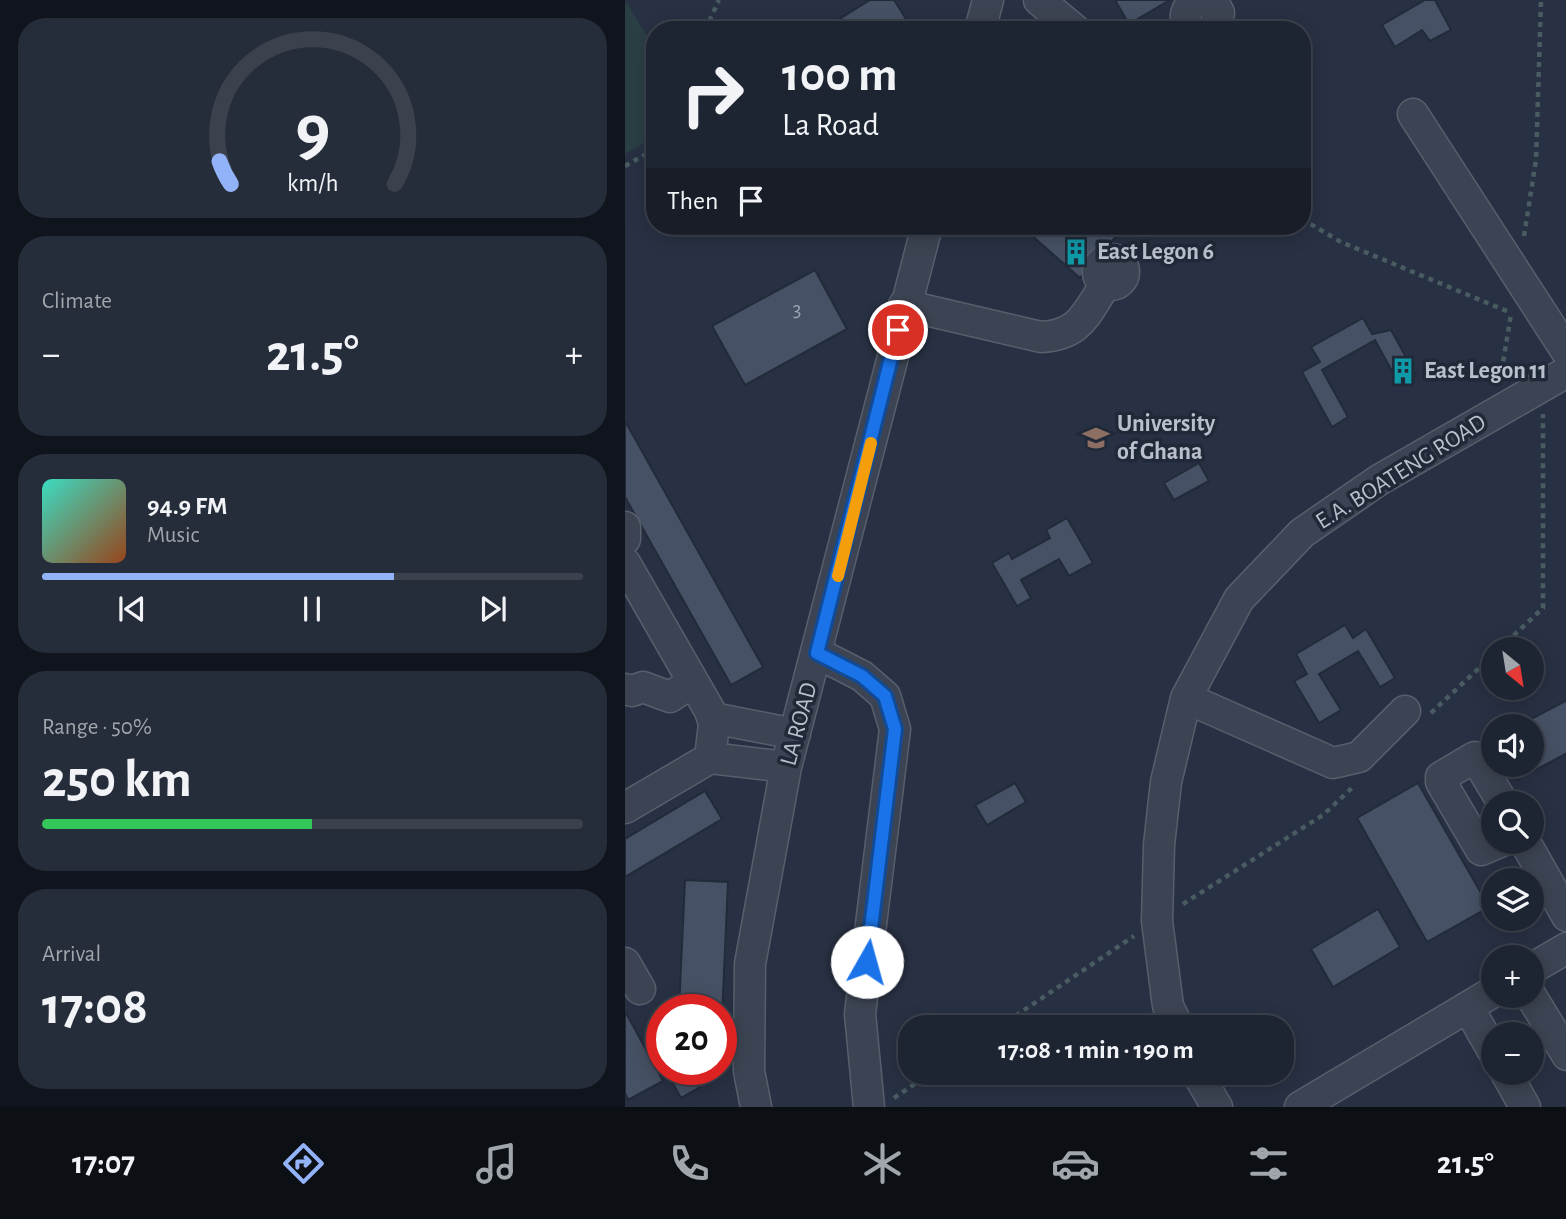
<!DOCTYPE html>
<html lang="en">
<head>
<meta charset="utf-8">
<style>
	:root { --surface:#1e2532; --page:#262d3a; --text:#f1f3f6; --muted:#a1a5ac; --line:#3c424d; --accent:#93b3f8 }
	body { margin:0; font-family:"Alegreya Sans",sans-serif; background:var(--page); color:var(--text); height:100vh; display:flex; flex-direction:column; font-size:26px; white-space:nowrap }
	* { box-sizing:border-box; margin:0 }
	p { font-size:23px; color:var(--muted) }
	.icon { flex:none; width:38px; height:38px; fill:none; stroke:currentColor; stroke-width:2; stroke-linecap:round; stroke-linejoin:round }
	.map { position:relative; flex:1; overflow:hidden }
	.drawer { display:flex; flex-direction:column; gap:18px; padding:18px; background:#10141c; width:625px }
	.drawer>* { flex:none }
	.guide { position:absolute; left:21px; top:21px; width:665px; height:214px; border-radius:28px; box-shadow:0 4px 18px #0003,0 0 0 2px var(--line); background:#1e2532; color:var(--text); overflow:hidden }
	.needle { width:46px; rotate:150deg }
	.tools { position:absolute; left:856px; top:637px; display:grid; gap:14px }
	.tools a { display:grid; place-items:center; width:63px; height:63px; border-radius:50%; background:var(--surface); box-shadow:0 4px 18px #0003,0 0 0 2px var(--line); font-size:35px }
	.speed { position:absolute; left:21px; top:994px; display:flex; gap:14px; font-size:35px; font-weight:700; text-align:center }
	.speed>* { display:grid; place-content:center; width:91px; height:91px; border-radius:50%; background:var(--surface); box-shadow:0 4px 18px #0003,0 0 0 2px var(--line); line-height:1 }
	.speed .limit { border:10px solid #d22; background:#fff; color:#111 }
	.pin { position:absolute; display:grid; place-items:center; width:60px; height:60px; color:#fff; margin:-30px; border:4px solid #fff; border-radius:50%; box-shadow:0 2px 7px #0007 }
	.me { position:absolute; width:77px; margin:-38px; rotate:7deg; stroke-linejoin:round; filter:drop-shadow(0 0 5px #0008) }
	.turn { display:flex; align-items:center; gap:24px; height:147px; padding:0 21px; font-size:32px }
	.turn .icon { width:91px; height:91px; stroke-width:2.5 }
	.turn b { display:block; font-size:49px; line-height:60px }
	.then { display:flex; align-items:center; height:66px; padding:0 21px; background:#0003; gap:14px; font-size:26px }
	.big { font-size:52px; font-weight:700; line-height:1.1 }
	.drawer .card { flex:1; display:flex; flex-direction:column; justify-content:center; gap:10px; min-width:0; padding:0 24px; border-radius:28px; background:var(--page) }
	.drawer .dial { align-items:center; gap:0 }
	.dial svg { height:182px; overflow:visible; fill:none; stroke:var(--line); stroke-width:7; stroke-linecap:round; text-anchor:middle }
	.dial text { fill:var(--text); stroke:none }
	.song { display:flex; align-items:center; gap:21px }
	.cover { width:84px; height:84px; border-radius:10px; background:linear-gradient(135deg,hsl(170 70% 55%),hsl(20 70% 35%)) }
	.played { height:7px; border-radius:4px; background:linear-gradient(90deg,var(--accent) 65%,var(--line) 65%) }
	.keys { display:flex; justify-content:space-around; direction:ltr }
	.heat { display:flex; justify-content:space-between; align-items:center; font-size:38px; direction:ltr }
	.charge { height:10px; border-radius:5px; background:linear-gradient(90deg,#34c759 50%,var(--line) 0) }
	.trip { position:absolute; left:273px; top:1015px; width:396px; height:70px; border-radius:28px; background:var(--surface); box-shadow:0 4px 18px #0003,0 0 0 2px var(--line); font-weight:700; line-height:70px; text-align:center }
	.tabs { display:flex; height:112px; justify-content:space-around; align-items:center; background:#0c0f14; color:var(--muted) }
	.tabs .icon { width:49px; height:49px }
	.tabs .current { color:var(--accent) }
	.tabs b { font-size:32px; color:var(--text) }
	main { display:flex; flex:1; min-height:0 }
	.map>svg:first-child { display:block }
	.green { fill:#2a3f44 }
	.building { fill:#475165; stroke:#222b3a; stroke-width:2 }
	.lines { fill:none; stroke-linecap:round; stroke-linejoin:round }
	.minor-casing { stroke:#575f6d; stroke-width:33 }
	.path { stroke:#485c61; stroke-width:4.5; stroke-dasharray:5 5; stroke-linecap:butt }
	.minor { stroke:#3c4453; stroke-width:30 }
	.route-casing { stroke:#114b97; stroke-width:18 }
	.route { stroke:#1a73e8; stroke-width:12 }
	.slow { stroke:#f59e0b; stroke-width:12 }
	.labels { text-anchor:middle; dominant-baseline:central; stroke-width:7; stroke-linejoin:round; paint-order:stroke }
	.number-label { font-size:21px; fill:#9ca4b3 }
	.poi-label { font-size:24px; font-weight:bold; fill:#b9bfcd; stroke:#202938; text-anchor:start }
	.street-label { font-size:24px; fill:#b9bfcd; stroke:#202938 }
</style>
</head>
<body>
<main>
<section class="drawer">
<div class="card dial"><svg viewBox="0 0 100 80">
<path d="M14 69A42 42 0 1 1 86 69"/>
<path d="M14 69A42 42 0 0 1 9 59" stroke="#93b3f8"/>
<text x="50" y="56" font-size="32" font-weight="700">9</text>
<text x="50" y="72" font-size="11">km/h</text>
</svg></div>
<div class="card"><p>Climate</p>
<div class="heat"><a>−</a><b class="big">21.5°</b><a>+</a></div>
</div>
<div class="card">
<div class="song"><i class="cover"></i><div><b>94.9 FM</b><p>Music</p></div></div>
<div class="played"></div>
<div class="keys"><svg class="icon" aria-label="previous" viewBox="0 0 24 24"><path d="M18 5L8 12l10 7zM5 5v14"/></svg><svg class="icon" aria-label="pause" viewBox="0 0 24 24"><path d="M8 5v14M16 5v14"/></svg><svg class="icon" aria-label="next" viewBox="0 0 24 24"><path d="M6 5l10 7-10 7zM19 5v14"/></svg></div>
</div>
<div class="card"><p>Range · 50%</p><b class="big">250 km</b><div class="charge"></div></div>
<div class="card"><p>Arrival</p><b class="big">17:08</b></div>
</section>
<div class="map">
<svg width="942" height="1107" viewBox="0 0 942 1107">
	<rect width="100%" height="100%" fill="#283143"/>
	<path class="green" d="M0 0 30 49V137L0 154Z"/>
	<path class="building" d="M245 0H269L288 30H197Z
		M490 0H545L504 24Z
		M800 0H810L826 30 805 41 797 30 770 47 757 25Z
		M396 226H500L455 278Z
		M190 270 222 329 120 385 87 326Z
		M738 318 747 334 766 330 791 375 774 384 750 340 697 370 723 417 707 427 677 372 695 362 686 347Z
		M0 421 138 667 106 685 0 497Z
		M574 463 584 481 549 500 539 483Z
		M442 518 468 563 444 576 434 559 396 580 406 598 392 606 367 563 384 553 387 559 425 538 421 530Z
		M720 625 728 638 741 629 770 678 755 687 733 651 694 674 716 710 694 723 669 681 682 674 671 654Z
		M942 700V753L892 780 883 765H906V726H893Z
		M390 783 401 802 362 825 350 805Z
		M793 783 864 907 802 942 732 818Z
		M80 791 97 819 0 877V839Z
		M60 880 103 882 96 1040V1010H54Z
		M753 909 775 947 708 987 686 949Z
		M0 1011 38 1081 3 1100 0 1093Z
		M40 1069H64L75 1087 56 1098Z"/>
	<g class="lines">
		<g class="minor-casing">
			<path id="minor" d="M414 0 450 30
				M355 30 363 0
				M565 30C556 16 562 2 579 0L591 7 594 13 589 30
				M788 114 942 352
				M473 272a13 13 0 1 1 26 0a13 13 0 1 1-26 0Z
				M279 305 416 337C456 335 460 314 481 284
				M0 527V539
				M0 563 85 711 89 724 85 758
				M192 653 237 676 260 696 270 729 235 1014 244 1107
				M0 689 7 691 18 687 45 697 68 682
				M561 698 708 763 734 757 780 711
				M88 718 170 734
				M0 808 85 758 161 767
				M875 842 856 850 816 782V777L850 757 878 803
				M900 842 942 916
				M0 963 15 989
				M906 969 942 948
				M906 996 942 1055
				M843 1007 868 1051
				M553 1027 543 1006 532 921 534 845 541 782 561 698 614 599 677 533 754 480 942 372
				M572 1073 592 1107
				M881 1073 900 1107
				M131 1107 124 1071 125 964 161 767 302 226
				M675 1107 868 992"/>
		</g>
		<path class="path" d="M80 30 94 0
			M0 166 30 149
			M677 219 716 242 884 312
			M225 226 234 231 275 232
			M899 236 911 160 916 0
			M875 381 886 314
			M874 649 918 608V414
			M806 713 868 655
			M558 904 698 815 729 786
			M374 1027 509 936
			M269 1098 306 1073"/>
		<use href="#minor" class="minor"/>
	</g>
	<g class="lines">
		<g class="route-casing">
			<path id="route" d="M242 962 270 729 260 696 237 676 192 653 273 330"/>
		</g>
		<use href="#route" class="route"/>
		<path class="slow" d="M213 576 246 443"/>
	</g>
	<defs>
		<g id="building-bare" transform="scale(2.1)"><path d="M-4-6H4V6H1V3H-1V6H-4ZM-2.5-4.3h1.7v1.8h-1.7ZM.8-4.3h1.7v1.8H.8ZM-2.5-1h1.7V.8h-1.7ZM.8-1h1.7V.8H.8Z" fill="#0f9aa8" stroke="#202938" stroke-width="2.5" paint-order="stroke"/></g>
		<g id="university-bare" transform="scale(2.1)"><path d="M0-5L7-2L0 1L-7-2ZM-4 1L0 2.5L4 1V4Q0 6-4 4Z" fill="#8d6e63" stroke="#202938" stroke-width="2.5" paint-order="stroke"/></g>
	</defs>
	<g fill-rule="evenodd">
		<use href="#building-bare" x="451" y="252"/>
		<use href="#building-bare" x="778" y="371"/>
		<use href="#university-bare" x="471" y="438"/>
	</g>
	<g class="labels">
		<g class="number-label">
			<text x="172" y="309">3</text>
		</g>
		<g class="poi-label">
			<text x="472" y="252">East Legon 6</text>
			<text x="799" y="371">East Legon 11</text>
			<text x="492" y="424">University<tspan x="492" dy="28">of Ghana</tspan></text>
		</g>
		<g class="street-label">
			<text transform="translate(776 472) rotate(-32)">E.A. BOATENG ROAD</text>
			<text transform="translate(174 724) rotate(-75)">LA ROAD</text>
		</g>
	</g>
</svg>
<div class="tools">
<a><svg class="needle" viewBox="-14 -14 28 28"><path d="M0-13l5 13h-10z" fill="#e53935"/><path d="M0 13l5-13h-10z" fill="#a1a5ac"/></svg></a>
<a><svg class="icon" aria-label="sound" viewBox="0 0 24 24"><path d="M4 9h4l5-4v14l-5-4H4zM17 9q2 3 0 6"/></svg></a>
<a><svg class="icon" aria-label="search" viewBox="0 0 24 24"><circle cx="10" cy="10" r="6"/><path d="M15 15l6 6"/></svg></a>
<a><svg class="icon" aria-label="layers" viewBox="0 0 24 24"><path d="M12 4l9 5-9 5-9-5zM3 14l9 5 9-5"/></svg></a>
<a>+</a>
<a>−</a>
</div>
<div class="speed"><div class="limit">20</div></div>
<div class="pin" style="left:273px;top:330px;background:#d93025"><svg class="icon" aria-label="arrive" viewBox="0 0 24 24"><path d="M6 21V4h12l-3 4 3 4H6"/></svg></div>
<svg class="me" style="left:242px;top:962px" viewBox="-20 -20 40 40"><circle r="19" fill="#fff"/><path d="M0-13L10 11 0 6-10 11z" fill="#1a73e8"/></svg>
<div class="trip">17:08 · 1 min · 190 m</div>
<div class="guide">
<div class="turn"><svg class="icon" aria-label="right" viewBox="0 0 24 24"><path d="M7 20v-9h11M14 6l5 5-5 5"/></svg><div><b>100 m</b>La Road</div></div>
<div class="then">Then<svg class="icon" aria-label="arrive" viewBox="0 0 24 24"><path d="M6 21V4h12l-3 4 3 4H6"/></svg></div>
</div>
</div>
</main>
<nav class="tabs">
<b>17:07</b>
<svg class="icon current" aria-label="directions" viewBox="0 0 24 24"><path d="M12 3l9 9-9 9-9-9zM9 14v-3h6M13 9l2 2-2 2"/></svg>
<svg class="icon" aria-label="music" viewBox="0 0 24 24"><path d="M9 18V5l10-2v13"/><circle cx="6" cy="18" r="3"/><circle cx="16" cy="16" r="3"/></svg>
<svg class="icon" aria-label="phone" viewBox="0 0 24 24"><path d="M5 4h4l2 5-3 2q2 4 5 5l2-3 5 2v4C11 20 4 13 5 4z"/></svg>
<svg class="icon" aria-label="climate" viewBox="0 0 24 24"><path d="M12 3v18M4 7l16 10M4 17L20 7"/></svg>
<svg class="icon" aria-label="car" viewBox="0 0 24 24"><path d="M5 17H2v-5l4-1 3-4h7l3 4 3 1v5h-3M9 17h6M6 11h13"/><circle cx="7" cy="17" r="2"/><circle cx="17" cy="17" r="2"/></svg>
<svg class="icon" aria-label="filters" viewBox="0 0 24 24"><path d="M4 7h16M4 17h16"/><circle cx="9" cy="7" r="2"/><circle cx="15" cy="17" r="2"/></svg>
<b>21.5°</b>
</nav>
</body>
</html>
